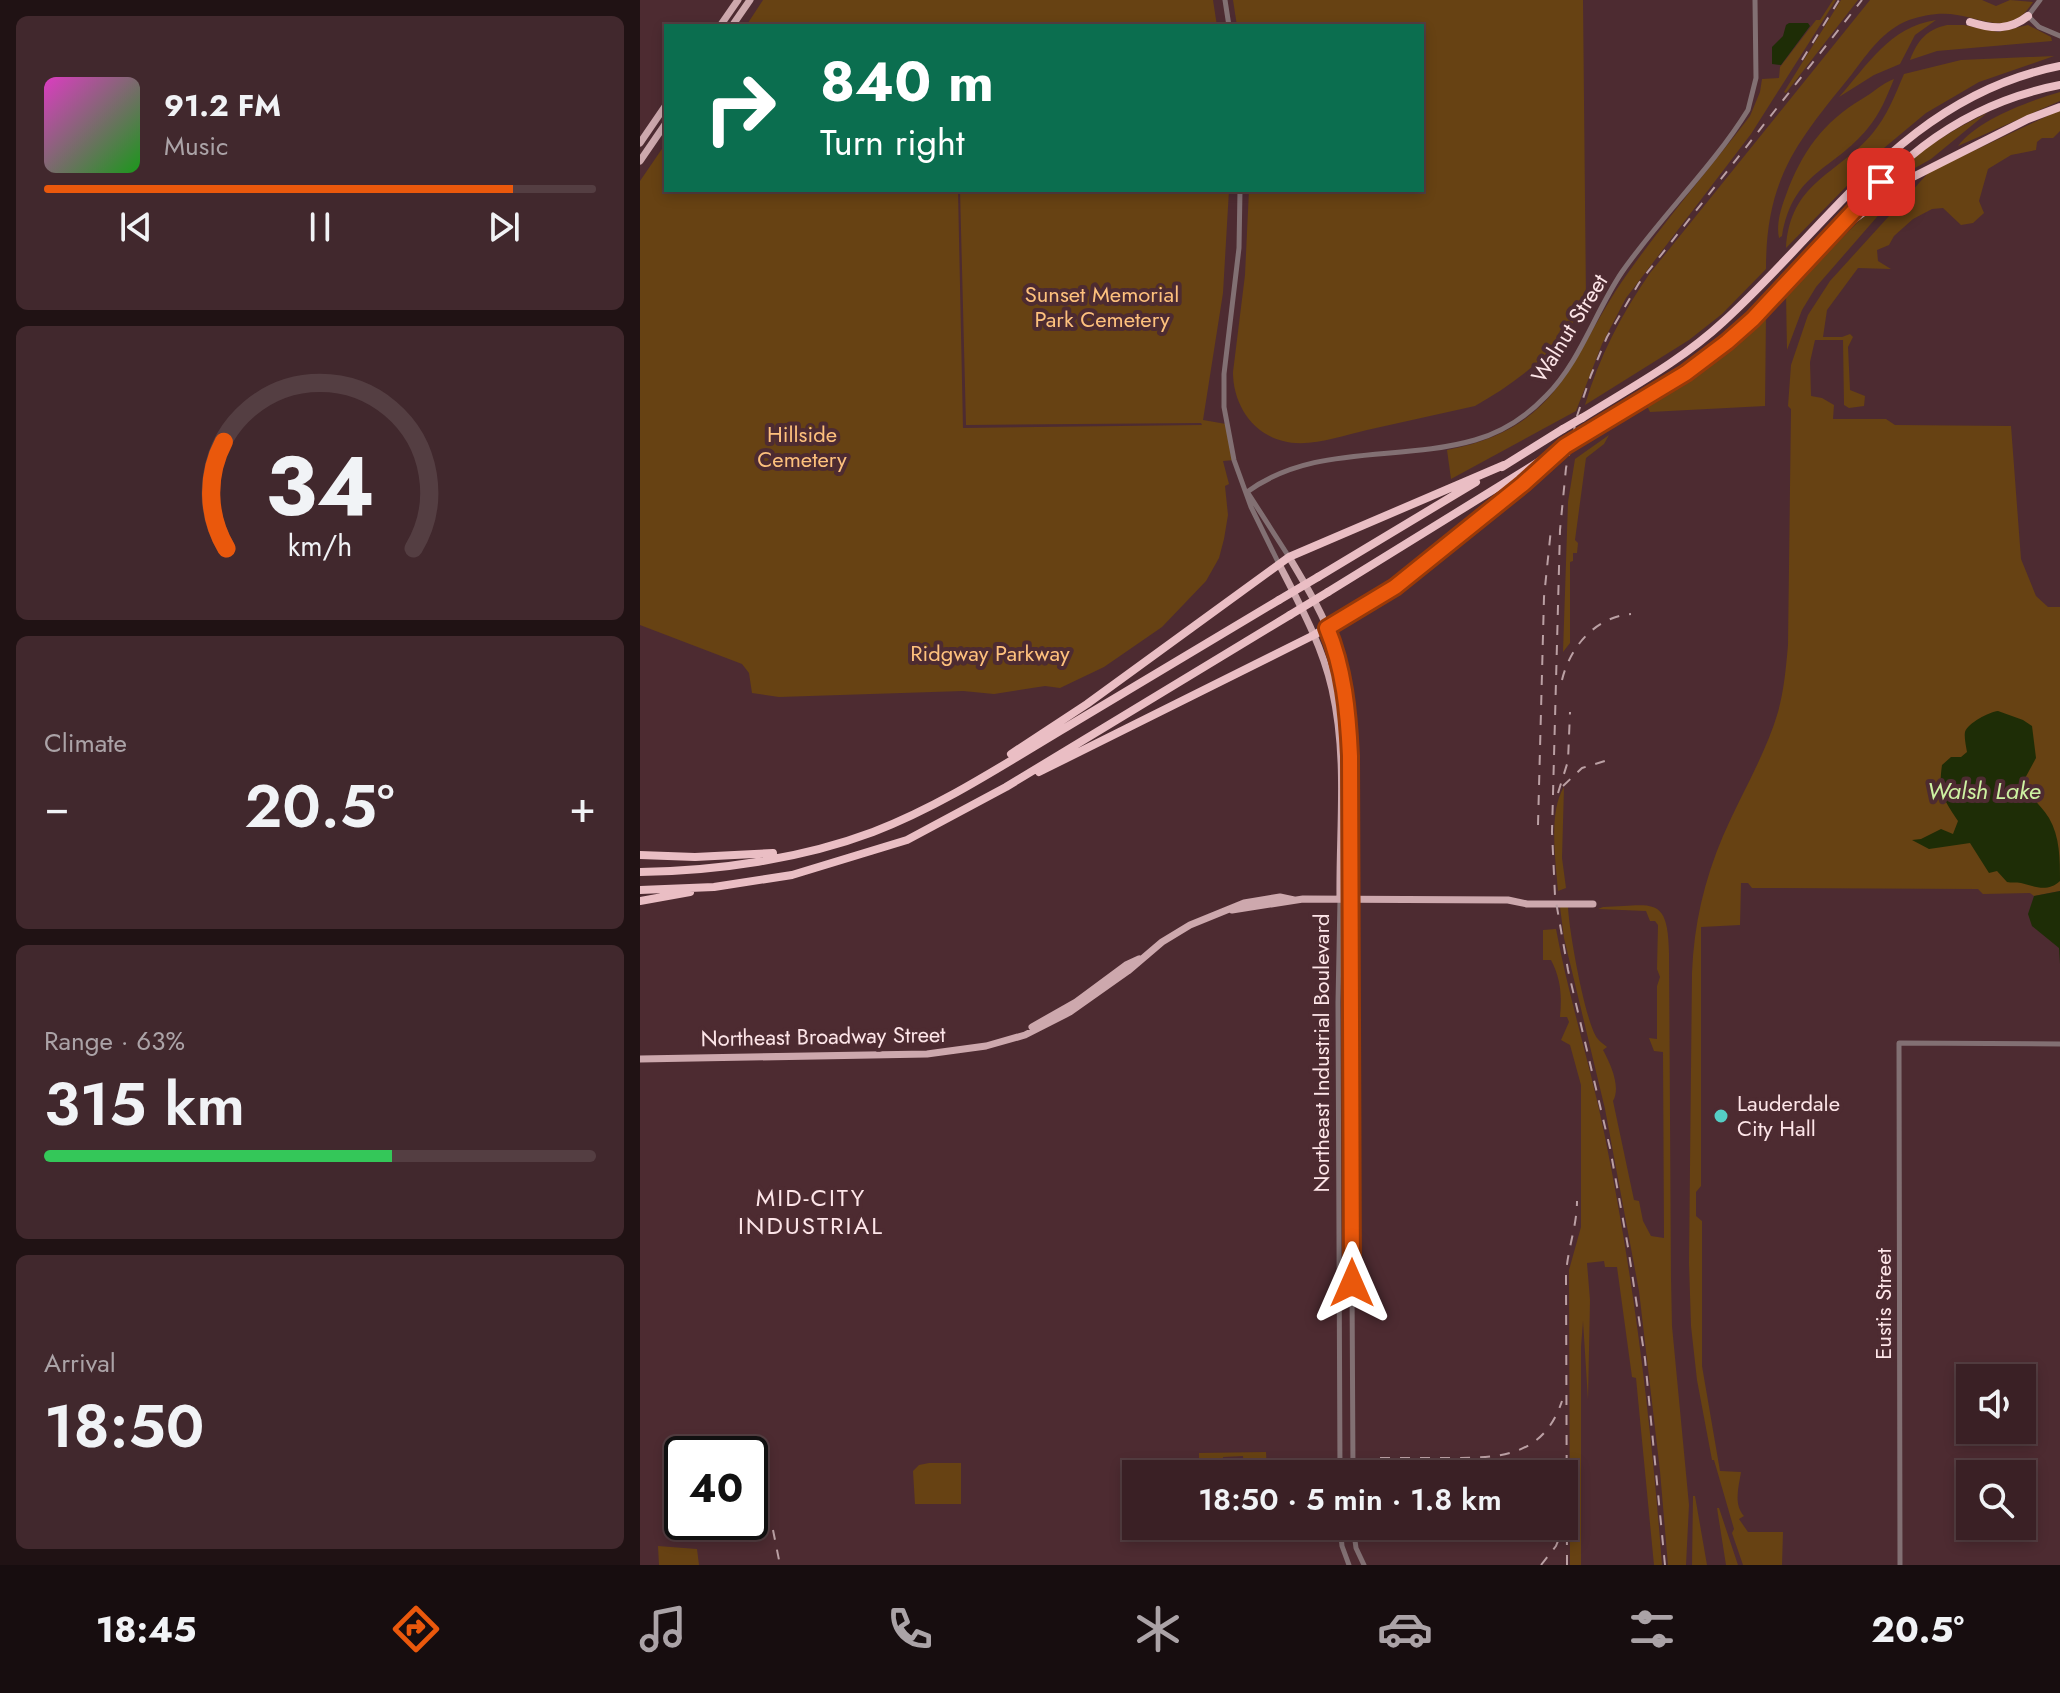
<!DOCTYPE html>
<html lang="en">
<head>
<meta charset="utf-8">
<style>
	:root { --surface:#3a2025; --page:#41282d; --text:#f1f3f6; --muted:#aba3a7; --line:#543e42; --accent:#ea580c }
	body { margin:0; font-family:Jost,sans-serif; background:var(--page); color:var(--text); height:100vh; display:flex; flex-direction:column; font-size:30px; white-space:nowrap }
	* { box-sizing:border-box; margin:0 }
	p { font-size:26px; color:var(--muted) }
	.icon { flex:none; width:44px; height:44px; fill:none; stroke:currentColor; stroke-width:2; stroke-linecap:round; stroke-linejoin:round }
	.map { position:relative; flex:1; overflow:hidden }
	.drawer { display:flex; flex-direction:column; gap:16px; padding:16px; background:#201214; width:640px }
	.drawer>* { flex:none }
	.hud { position:absolute; left:24px; top:24px; width:760px; height:168px; border-radius:0px; box-shadow:0 4px 12px #0003,0 0 0 2px var(--line); background:#0b6e4f; color:#fff; overflow:hidden }
	.controls { position:absolute; left:1316px; top:1364px; display:grid; gap:16px }
	.controls a { display:grid; place-items:center; width:80px; height:80px; border-radius:0px; background:var(--surface); box-shadow:0 4px 12px #0003,0 0 0 2px var(--line); font-size:40px }
	.speed { position:absolute; left:24px; top:1436px; display:flex; gap:16px; font-size:40px; font-weight:700; text-align:center }
	.speed>* { display:grid; place-content:center; width:104px; height:104px; border-radius:50%; background:var(--surface); box-shadow:0 4px 12px #0003,0 0 0 2px var(--line); line-height:1 }
	.speed .limit { border:4px solid #111; border-radius:12px; background:#fff; color:#111 }
	.pin { position:absolute; display:grid; place-items:center; width:68px; height:68px; color:#fff; margin:-34px; border-radius:16px; box-shadow:0 4px 12px #0006 }
	.me { position:absolute; width:88px; margin:-44px; rotate:0deg; stroke-linejoin:round; filter:drop-shadow(0 0 6px #0008) }
	.turn { display:flex; align-items:center; gap:28px; height:168px; padding:0 24px; font-size:36px }
	.turn .icon { width:104px; height:104px; stroke-width:2.5 }
	.turn b { display:block; font-size:56px; line-height:68px }
	.big { font-size:60px; font-weight:600; line-height:1.1 }
	.drawer .widget { flex:1; display:flex; flex-direction:column; justify-content:center; gap:12px; min-width:0; padding:0 28px; border-radius:12px; background:var(--page) }
	.drawer .dial { align-items:center; gap:0 }
	.dial svg { height:208px; overflow:visible; fill:none; stroke:var(--line); stroke-width:7; stroke-linecap:round; text-anchor:middle }
	.dial text { fill:var(--text); stroke:none }
	.song { display:flex; align-items:center; gap:24px }
	.cover { width:96px; height:96px; border-radius:12px; background:linear-gradient(135deg,hsl(310 70% 55%),hsl(120 70% 35%)) }
	.played { height:8px; border-radius:4px; background:linear-gradient(90deg,var(--accent) 85%,var(--line) 85%) }
	.keys { display:flex; justify-content:space-around; direction:ltr }
	.heat { display:flex; justify-content:space-between; align-items:center; font-size:44px; direction:ltr }
	.charge { height:12px; border-radius:6px; background:linear-gradient(90deg,#34c759 63%,var(--line) 0) }
	.trip { position:absolute; left:482px; top:1460px; width:456px; height:80px; border-radius:0px; background:var(--surface); box-shadow:0 4px 12px #0003,0 0 0 2px var(--line); font-weight:600; line-height:80px; text-align:center }
	.tabs { display:flex; height:128px; justify-content:space-around; align-items:center; background:#170d0f; color:var(--muted) }
	.tabs .icon { width:56px; height:56px }
	.tabs .selected { color:var(--accent) }
	.tabs b { font-size:36px; color:var(--text) }
	main { display:flex; flex:1; min-height:0 }
	.map>svg:first-child { display:block }
	.green { fill:#674213 }
	.water { fill:#1e2d06 }
	.lines { fill:none; stroke-linecap:round; stroke-linejoin:round }
	.minor { stroke:#827073; stroke-width:5 }
	.major { stroke:#cda8ad; stroke-width:7 }
	.highway { stroke:#eabec4; stroke-width:8 }
	.rail { stroke:#bba0a4; stroke-width:2; stroke-dasharray:10 10; stroke-linecap:butt }
	.highway-bridge { stroke:#eabec4; stroke-width:8 }
	.route-casing { stroke:#983908; stroke-width:20 }
	.route { stroke:#ea580c; stroke-width:14 }
	.poi-dot { fill:#55cec5; stroke:#4d2b31; stroke-width:3 }
	.labels { text-anchor:middle; dominant-baseline:central; stroke-width:8; stroke-linejoin:round; paint-order:stroke }
	.park-label { font-size:22px; fill:#fec17d; stroke:#4d2b31 }
	.street-label { font-size:22px; fill:#fde5e8; stroke:#4d2b31 }
	.poi-label { font-size:22px; fill:#fde5e8; stroke:#4d2b31; text-anchor:start }
	.water-label { font-size:24px; font-style:italic; fill:#cdf2a2; stroke:#4d2b31 }
	.neighbourhood-label { font-size:24px; letter-spacing:2px; fill:#fde5e8; stroke:#4d2b31 }
</style>
</head>
<body>
<main>
<section class="drawer">
<div class="widget">
<div class="song"><i class="cover"></i><div><b>91.2 FM</b><p>Music</p></div></div>
<div class="played"></div>
<div class="keys"><svg class="icon" aria-label="previous" viewBox="0 0 24 24"><path d="M18 5L8 12l10 7zM5 5v14"/></svg><svg class="icon" aria-label="pause" viewBox="0 0 24 24"><path d="M8 5v14M16 5v14"/></svg><svg class="icon" aria-label="next" viewBox="0 0 24 24"><path d="M6 5l10 7-10 7zM19 5v14"/></svg></div>
</div>
<div class="widget dial"><svg viewBox="0 0 100 80">
<path d="M14 69A42 42 0 1 1 86 69"/>
<path d="M14 69A42 42 0 0 1 13 28" stroke="#ea580c"/>
<text x="50" y="56" font-size="32" font-weight="700">34</text>
<text x="50" y="72" font-size="11">km/h</text>
</svg></div>
<div class="widget"><p>Climate</p>
<div class="heat"><a>−</a><b class="big">20.5°</b><a>+</a></div>
</div>
<div class="widget"><p>Range · 63%</p><b class="big">315 km</b><div class="charge"></div></div>
<div class="widget"><p>Arrival</p><b class="big">18:50</b></div>
</section>
<div class="map">
<svg width="1420" height="1565" viewBox="0 0 1420 1565">
	<rect width="100%" height="100%" fill="#4d2b31"/>
	<path class="green" d="M123 0H573L577 26H106Z
		M593 0H943L946 300C924 347 879 381 835 406 799 414 763 422 727 430 701 436 669 448 643 441 611 433 593 403 593 372L605 275 609 190H782V26H597Z
		M1193 0H1196L1111 134 986 298 962 344 936 411 811 479 807 450C927 427 929 354 990 270 1028 217 1070 168 1110 116L1120 92 1122 79 1139 78 1140 67 1176 20H1180Z
		M1201 0H1218L1146 93 1144 92Z
		M1230 0H1342L1356 6 1370 0 1393 2C1372 36 1347 20 1317 15 1301 12 1284 15 1269 20 1243 30 1228 53 1212 74 1157 142 1126 178 1126 269L1082 314 1049 340 945 405C959 357 981 315 1010 273Z
		M1296 20 1275 35 1260 64 1234 75 1199 97C1228 65 1249 27 1296 20Z
		M1307 25H1324L1358 32 1388 25 1411 37 1412 41 1297 51 1270 60C1278 40 1286 30 1307 25Z
		M1414 56 1339 82 1286 113 1244 148 1146 248C1150 182 1197 175 1232 134 1247 116 1255 95 1264 74L1321 60Z
		M1254 79C1247 96 1240 114 1228 128 1193 171 1153 171 1142 236L1139 238C1136 224 1141 208 1146 195 1161 153 1184 121 1222 99 1234 92 1241 84 1254 79Z
		M1420 92V101L1318 146C1337 120 1389 101 1420 92Z
		M1420 110V131L1413 138H1402L1397 142 1396 150 1371 155 1348 169 1339 201 1344 213 1333 223 1321 225 1303 208 1292 209 1273 219 1254 236 1249 245 1237 250 1238 261 1251 269 1218 268 1187 310 1183 337H1202L1210 334 1213 337 1208 347 1210 390 1225 396 1224 406 1209 408 1204 405 1203 340H1175L1170 362 1171 396 1182 398 1194 405 1193 419H1246L1255 425 1371 426 1381 559 1396 596 1408 607H1420V891L1394 896 1390 893 1343 894 1338 889 1112 888 1108 883H1101L1100 925 1061 927V1186L1056 1192V1216L1062 1221V1366L1080 1471 1101 1472C1099 1486 1093 1504 1104 1516L1099 1519 1108 1532H1143L1142 1565H1103L1092 1533 1094 1529 1074 1460H1072L1057 1380 1051 1326 1049 1263 1052 973C1054 924 1064 881 1083 836 1101 794 1125 756 1138 712 1144 690 1146 668 1148 645L1151 409 1148 406 1151 365 1168 315 1190 281 1289 172Z
		M1347 113 1291 159 1252 181C1266 156 1320 126 1347 113Z
		M26 143V190H318L323 428 562 425 561 423 326 425 320 190H589L583 293 563 420 586 424 594 460 583 461 589 484 585 486 588 515 584 539 579 558 566 581 522 627 464 667 420 688 405 686 354 694 323 691 139 697 112 693 109 673 102 664 0 625V181Z
		M1263 187 1176 287 1162 310 1147 350 1146 294 1222 218Z
		M1126 315 1125 406 1010 412 1007 406 1075 361Z
		M969 435 964 444 946 458 935 540 938 543 937 553H933V561L930 562V643L923 652 928 502 935 459Z
		M924 787 922 858 926 888 918 891C916 863 908 812 924 787Z
		M920 907H928C929 931 945 1021 957 1038 960 1042 964 1044 967 1047L963 1050C971 1065 981 1087 973 1101L994 1200 999 1201 1003 1221 1011 1236 1024 1238 1023 1052 1014 1051 1009 1038 1017 1039V986L1020 977 1017 969 1018 925 1015 921H1010L1006 911 958 909 963 907C1012 906 1028 894 1029 953L1031 1278 1032 1326 1049 1505 1046 1565H1028L1020 1471 999 1291 965 1109 924 938Z
		M916 929C929 999 951 1067 965 1137 994 1279 1011 1421 1022 1565H1014L996 1378 992 1377 977 1267H965L964 1261 947 1263 950 1300 948 1400 943 1321 941 1347V1565H930L929 1270 941 1227V1085L930 1045 921 1040 929 1022 927 1017H920C922 996 921 979 911 960H903V930Z
		M626 1452 627 1474H604L603 1456 583 1457V1466L574 1469V1474H559V1453Z
		M289 1463H321V1504H275L273 1471 279 1465Z
		M1053 1496H1055L1067 1565H1052Z
		M1077 1508H1079L1098 1565H1086Z
		M18 1546 57 1549 59 1565H19Z"/>
	<path class="water" d="M1149 23H1168L1170 26 1141 65 1132 64V47L1143 36 1146 25Z
		M1358 711 1383 720 1392 726 1396 758 1383 782C1389 797 1401 805 1409 818 1420 837 1420 859 1420 881 1407 893 1394 886 1381 883 1376 882 1371 883 1367 882L1357 871 1349 873 1330 843 1289 849 1272 840 1281 839 1301 829 1313 834 1318 821C1303 798 1298 793 1302 765L1311 757H1321L1327 752C1326 746 1324 737 1325 732 1328 723 1349 712 1358 711Z
		M1420 891V964L1419 948 1392 926 1388 914 1394 896Z"/>
	<g class="lines">
		<path class="minor" d="M585 0 589 26
			M1400 0 1388 16 1399 27 1420 36
			M600 190 599 248 584 374V407L594 460 611 507 639 564
			M607 492C674 443 759 462 835 440 862 432 887 416 906 396 940 362 955 312 982 272 1021 216 1072 168 1108 110L1116 78 1115 0
			M608 493 649 557
			M700 899 698 1002 700 1474
			M710 900 713 1474
			M700 1526 702 1546 709 1565
			M713 1526 716 1548 724 1565
			M1260 1565 1259 1043 1420 1044"/>
		<path class="major" d="M80 26 98 0
			M92 26 110 0
			M0 143 26 105
			M0 161 26 123
			M649 557C667 587 685 617 696 650 720 729 710 819 710 900
			M639 564C660 605 682 645 692 689 708 759 699 829 700 899
			M592 910 663 899 868 900 887 904H953
			M392 1027 436 1002 486 965 499 959
			M0 1059 287 1054 346 1046 385 1035 430 1012 488 971 522 942 550 925 604 903 640 897 654 900"/>
		<path class="highway" d="M1330 22C1352 29 1369 31 1388 16
			M1210 222 1269 179 1388 119 1420 107
			M942 418C990 388 1041 361 1083 322 1191 224 1266 96 1420 66
			M943 436C998 403 1056 372 1104 328 1210 230 1264 115 1420 85
			M862 467 923 429
			M678 577 836 482
			M688 592 908 456
			M371 754 447 704 649 557 864 465
			M399 772 674 635 755 587 883 484 925 446
			M0 855 55 857 133 853
			M0 872C77 871 161 859 233 832 303 805 366 763 430 725 500 683 570 641 639 600
			M0 890 74 887 152 875 267 840 366 787 650 615
			M0 901 50 892"/>
		<path class="rail" d="M1162 60 1199 0
			M922 680C930 647 955 617 991 614
			M923 786 942 768 965 761
			M918 793 928 761 930 712
			M898 825 904 597 911 529
			M740 1458C763 1458 786 1458 809 1458 860 1458 903 1457 922 1401
			M133 1530 140 1565
			M901 1565 916 1546 923 1528
			M927 1565 926 1276C927 1250 937 1227 937 1201
			M1025 1565 1005 1359 988 1247 970 1148 928 970 915 896 912 832 920 530 926 468 937 416 951 375 967 337 999 283 1222 0"/>
		<path class="highway-bridge" d="M923 429 942 418
			M925 446 943 436
			M639 600 678 577
			M650 615 688 592"/>
	</g>
	<g class="lines">
		<g class="route-casing">
			<path id="route" d="M712 1283 710 756C708 712 704 669 687 628L755 587 883 484 925 446 1046 373 1087 342 1113 319 1241 182"/>
		</g>
		<use href="#route" class="route"/>
	</g>
	<circle class="poi-dot" cx="1081" cy="1116" r="8"/>
	<g class="labels">
		<g class="park-label">
			<text x="462" y="294">Sunset Memorial<tspan x="462" dy="25">Park Cemetery</tspan></text>
			<text x="162" y="434">Hillside<tspan x="162" dy="25">Cemetery</tspan></text>
			<text x="350" y="653">Ridgway Parkway</text>
		</g>
		<g class="street-label">
			<text transform="translate(929 328) rotate(-58)">Walnut Street</text>
			<text transform="translate(183 1036) rotate(-1)">Northeast Broadway Street</text>
			<text transform="translate(681 1053) rotate(-90)">Northeast Industrial Boulevard</text>
			<text transform="translate(1243 1304) rotate(-90)">Eustis Street</text>
		</g>
		<g class="poi-label">
			<text x="1097" y="1103">Lauderdale<tspan x="1097" dy="25">City Hall</tspan></text>
		</g>
		<g class="water-label">
			<text x="1344" y="790">Walsh Lake</text>
		</g>
		<g class="neighbourhood-label">
			<text x="171" y="1197">MID-CITY<tspan x="171" dy="28">INDUSTRIAL</tspan></text>
		</g>
	</g>
</svg>
<div class="controls">
<a><svg class="icon" aria-label="sound" viewBox="0 0 24 24"><path d="M4 9h4l5-4v14l-5-4H4zM17 9q2 3 0 6"/></svg></a>
<a><svg class="icon" aria-label="search" viewBox="0 0 24 24"><circle cx="10" cy="10" r="6"/><path d="M15 15l6 6"/></svg></a>
</div>
<div class="speed"><div class="limit">40</div></div>
<div class="pin" style="left:1241px;top:182px;background:#d93025"><svg class="icon" aria-label="arrive" viewBox="0 0 24 24"><path d="M6 21V4h12l-3 4 3 4H6"/></svg></div>
<svg class="me" style="left:712px;top:1283px" viewBox="-20 -20 40 40"><path d="M0-17L14 15 0 8-14 15z" fill="#ea580c" stroke="#fff" stroke-width="4"/></svg>
<div class="trip">18:50 · 5 min · 1.8 km</div>
<div class="hud">
<div class="turn"><svg class="icon" aria-label="right" viewBox="0 0 24 24"><path d="M7 20v-9h11M14 6l5 5-5 5"/></svg><div><b>840 m</b>Turn right</div></div>
</div>
</div>
</main>
<nav class="tabs">
<b>18:45</b>
<svg class="icon selected" aria-label="directions" viewBox="0 0 24 24"><path d="M12 3l9 9-9 9-9-9zM9 14v-3h6M13 9l2 2-2 2"/></svg>
<svg class="icon" aria-label="music" viewBox="0 0 24 24"><path d="M9 18V5l10-2v13"/><circle cx="6" cy="18" r="3"/><circle cx="16" cy="16" r="3"/></svg>
<svg class="icon" aria-label="phone" viewBox="0 0 24 24"><path d="M5 4h4l2 5-3 2q2 4 5 5l2-3 5 2v4C11 20 4 13 5 4z"/></svg>
<svg class="icon" aria-label="climate" viewBox="0 0 24 24"><path d="M12 3v18M4 7l16 10M4 17L20 7"/></svg>
<svg class="icon" aria-label="car" viewBox="0 0 24 24"><path d="M5 17H2v-5l4-1 3-4h7l3 4 3 1v5h-3M9 17h6M6 11h13"/><circle cx="7" cy="17" r="2"/><circle cx="17" cy="17" r="2"/></svg>
<svg class="icon" aria-label="filters" viewBox="0 0 24 24"><path d="M4 7h16M4 17h16"/><circle cx="9" cy="7" r="2"/><circle cx="15" cy="17" r="2"/></svg>
<b>20.5°</b>
</nav>
</body>
</html>
